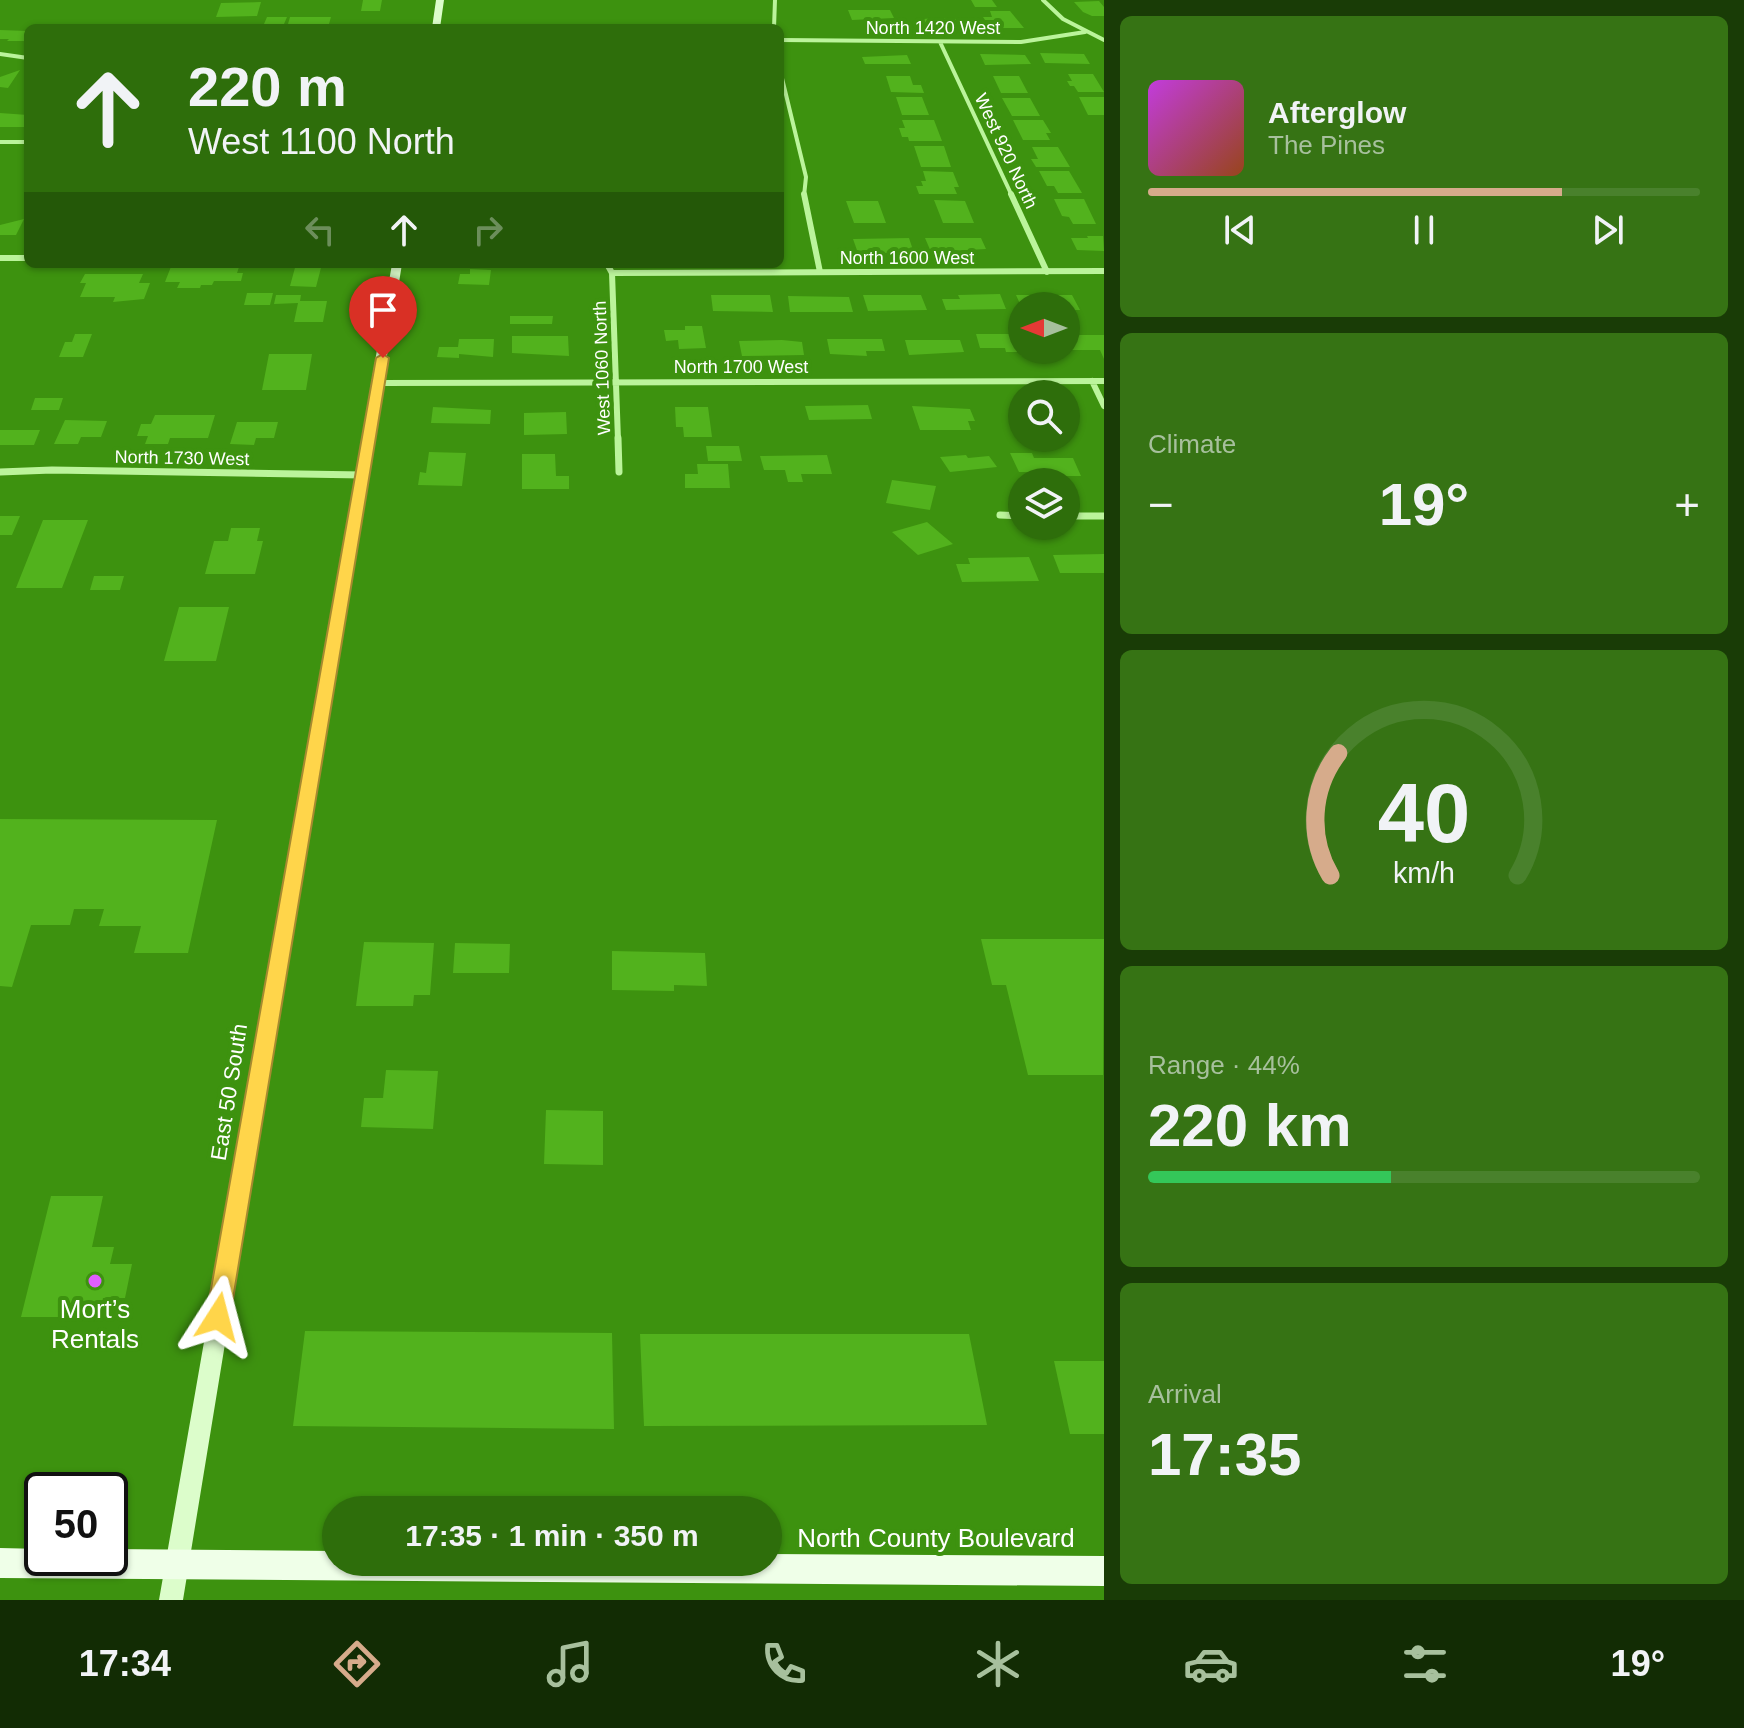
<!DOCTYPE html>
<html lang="en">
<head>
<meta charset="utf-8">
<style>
	:root { --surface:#2e6e0b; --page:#367314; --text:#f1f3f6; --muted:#a7c09d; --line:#49812c; --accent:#d6ab8b }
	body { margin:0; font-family:Helvetica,sans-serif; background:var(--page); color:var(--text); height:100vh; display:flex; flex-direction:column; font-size:30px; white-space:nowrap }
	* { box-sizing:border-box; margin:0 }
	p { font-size:26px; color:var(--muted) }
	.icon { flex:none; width:44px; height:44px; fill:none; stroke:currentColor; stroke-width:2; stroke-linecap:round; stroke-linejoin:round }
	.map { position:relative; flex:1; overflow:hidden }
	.sheet { display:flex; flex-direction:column; gap:16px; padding:16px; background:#193c06; width:640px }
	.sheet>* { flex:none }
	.hud { position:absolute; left:24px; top:24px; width:760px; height:244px; border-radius:12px; box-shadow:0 2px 6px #0004; background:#2e6e0b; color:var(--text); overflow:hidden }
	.needle { width:52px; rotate:270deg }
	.tools { position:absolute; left:1008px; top:292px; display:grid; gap:16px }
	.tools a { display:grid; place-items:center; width:72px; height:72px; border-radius:50%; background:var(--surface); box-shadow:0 2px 6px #0004; font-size:40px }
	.speed { position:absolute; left:24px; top:1472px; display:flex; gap:16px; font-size:40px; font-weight:700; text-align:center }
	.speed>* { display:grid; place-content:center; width:104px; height:104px; border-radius:50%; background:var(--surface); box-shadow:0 2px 6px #0004; line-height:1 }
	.speed .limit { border:4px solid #111; border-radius:12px; background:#fff; color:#111 }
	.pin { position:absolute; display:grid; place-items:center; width:68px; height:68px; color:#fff; margin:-82px -34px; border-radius:50% 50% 50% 0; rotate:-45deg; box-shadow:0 0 8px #0007 }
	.pin .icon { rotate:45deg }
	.me { position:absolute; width:88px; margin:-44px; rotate:9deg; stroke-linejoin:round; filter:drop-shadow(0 0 6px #0008) }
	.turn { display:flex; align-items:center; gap:28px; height:168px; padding:0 32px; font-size:36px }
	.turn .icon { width:104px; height:104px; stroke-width:2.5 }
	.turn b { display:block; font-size:56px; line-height:68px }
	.lanes { display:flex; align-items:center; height:76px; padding:0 32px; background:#0003; justify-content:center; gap:40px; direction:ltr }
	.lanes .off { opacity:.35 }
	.big { font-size:60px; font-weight:600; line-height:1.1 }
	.sheet .tile { flex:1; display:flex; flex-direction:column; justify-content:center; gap:12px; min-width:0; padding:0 28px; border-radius:12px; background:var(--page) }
	.sheet .dial { align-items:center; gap:0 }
	.dial svg { height:208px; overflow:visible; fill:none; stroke:var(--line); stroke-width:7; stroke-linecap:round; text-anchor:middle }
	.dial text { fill:var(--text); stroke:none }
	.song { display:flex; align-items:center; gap:24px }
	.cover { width:96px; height:96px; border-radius:12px; background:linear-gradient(135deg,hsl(290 70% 55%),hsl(20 70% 35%)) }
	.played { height:8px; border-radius:4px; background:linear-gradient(90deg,var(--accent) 75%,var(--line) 75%) }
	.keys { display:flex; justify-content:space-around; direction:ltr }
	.heat { display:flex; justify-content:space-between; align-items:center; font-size:44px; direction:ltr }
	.charge { height:12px; border-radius:6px; background:linear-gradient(90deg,#34c759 44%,var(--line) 0) }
	.trip { position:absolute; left:322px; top:1496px; width:460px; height:80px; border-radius:40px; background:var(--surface); box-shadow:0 2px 6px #0004; font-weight:600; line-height:80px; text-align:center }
	.tab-bar { display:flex; height:128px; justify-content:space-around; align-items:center; background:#122c04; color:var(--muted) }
	.tab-bar .icon { width:56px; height:56px }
	.tab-bar .current { color:var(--accent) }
	.tab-bar b { font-size:36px; color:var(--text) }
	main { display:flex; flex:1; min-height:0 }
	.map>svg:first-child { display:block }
	.building { fill:#52b21d }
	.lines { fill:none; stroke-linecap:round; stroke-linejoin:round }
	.street-far2 { stroke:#bbf49b; stroke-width:4 }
	.street-far1 { stroke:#bbf49b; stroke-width:6 }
	.street { stroke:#bbf49b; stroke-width:7 }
	.secondary { fill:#dcfdcb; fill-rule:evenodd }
	.primary { fill:#efffe8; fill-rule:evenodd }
	.route { fill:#ffd54a; stroke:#a68a30; stroke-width:2 }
	.poi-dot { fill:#df5eff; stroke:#3d920f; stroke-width:3 }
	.labels { text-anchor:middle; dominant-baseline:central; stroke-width:8; stroke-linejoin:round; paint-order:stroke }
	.far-street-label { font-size:18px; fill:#fff; stroke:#3d920f }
	.street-label { font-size:22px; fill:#fff; stroke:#3d920f }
	.near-poi-label { font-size:26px; fill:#fff; stroke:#3d920f }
	.near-street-label { font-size:26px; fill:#fff; stroke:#3d920f }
</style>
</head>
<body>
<main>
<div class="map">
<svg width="1104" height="1600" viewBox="0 0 1104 1600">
	<rect width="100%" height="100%" fill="#3d920f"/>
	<path class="building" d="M363 0H382L380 11H361Z
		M971 0H992L997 7H975Z
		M1099 1 1104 7V16H1092L1083 12 1074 2Z
		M261 2 257 16 216 17 221 3Z
		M848 10H890L894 18 852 20Z
		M990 11H1010L1024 28H992L990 23H997L995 20H985L983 17H992Z
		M267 17H287L284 24H264Z
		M290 17H331L329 24H288Z
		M934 18 957 19 961 29 917 28 914 20Z
		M0 30 28 31V36L24 41H7L9 39H0Z
		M1040 53 1084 54 1090 64 1045 63Z
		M980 54 1025 55 1031 64 985 65Z
		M907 55 911 64H865L862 57Z
		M20 70 8 88 0 87V77Z
		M1068 74H1093L1104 92H1078L1074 86H1070L1067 81H1072Z
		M886 76H910L913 85H921L924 93 891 92Z
		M993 76H1019L1028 93H1001Z
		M896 97H922L929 115H902Z
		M1079 97H1104V115H1088Z
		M1002 98H1030L1040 116H1012Z
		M0 113 28 115V120L24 127H0Z
		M902 120H934L942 141H909L908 137H902L899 128H905Z
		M1013 120H1043L1051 133H1046L1050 140H1023Z
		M914 146H944L951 167H921Z
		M1032 147H1058L1070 167H1036L1031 159H1038Z
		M923 171 953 172 959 187H954L957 194H919L916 186H923L921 181H926Z
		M1039 171H1069L1082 193H1058L1054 186H1047Z
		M1054 199H1084L1096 224H1073L1069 217 1062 216Z
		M934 200 965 201 974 223H943Z
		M846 201H878L886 223H854Z
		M24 219 16 235H0V225Z
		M1087 236H1103L1104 251 1077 250 1071 238H1088Z
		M909 238 914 253H858L853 239Z
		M925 238H981L986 249 931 252Z
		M172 264H225L224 267H239L237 273H243L241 281H214L212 285H201L200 288H177L180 282H165Z
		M296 264H322L316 287 290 286Z
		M470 269 491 270 489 285 458 284 460 274H470Z
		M85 274H143L139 283H150L144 299 113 302 115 297H80L86 283H80Z
		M247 293H273L270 305H244Z
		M1000 294 1006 309 946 310 942 299H960L958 295Z
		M276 295H301L300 301H327L323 322H294L298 303 274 304Z
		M711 295H770L773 312 713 311Z
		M863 295H921L927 310 868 311Z
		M1016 295H1072L1080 310H1066V306H1021Z
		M788 296 849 297 853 312H790Z
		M510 316H553L552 324H510Z
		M685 326H702L706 348 679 349 678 340 666 341 664 330H685Z
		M75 334H92L83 357H59L65 342H72Z
		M976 334H1022V350H1043L1045 356H1021L1020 352H1006L1005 348H980Z
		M1066 335H1104V359L1100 350H1066Z
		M512 336H568L569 356 512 353Z
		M459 339H494L493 357 459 354V358L437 357 439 347H458Z
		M827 339H882L885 351H866L867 356 830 354Z
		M782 340 802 342 804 355 742 356 739 341Z
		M905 340H960L964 352 909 355Z
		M269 354H312L306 390H262Z
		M35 398H63L59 410H31Z
		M868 405 872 419 809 420 805 406Z
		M912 406 970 409 975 421H968L971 430H920Z
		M433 407 491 410 490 424 431 423Z
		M675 407H708L712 437H684L683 427H676Z
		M566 412 567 434 524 435V413Z
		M155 415H215L208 438H170L168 444H145L148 436H137L141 424H151Z
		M65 420 107 421 101 437H81L78 444H54Z
		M237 422H278L274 438H256L254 445 230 444Z
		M0 430H40L34 445H0Z
		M706 446H739L742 461H708Z
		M429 452 466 453 462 486 418 485 420 472 426 473Z
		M1010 453H1032L1034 458H1073L1081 476H1041L1039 472H1019Z
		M522 454H555L556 476H569V489H522Z
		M827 455 832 474H801L803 482H788L785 470H764L760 456Z
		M966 455 968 458 989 456 997 467 950 472 940 457Z
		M697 464H728L730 488H685V474H698Z
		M892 480 936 486 930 510 886 503Z
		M0 516H20L12 535H0Z
		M43 520H88L62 588H16Z
		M927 522 953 544 918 555 892 532Z
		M231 528H260L257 541H263L255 574H205L214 541H228Z
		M1104 554V573H1060L1053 555Z
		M1029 557 1039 581 962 582 956 564H970L968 558Z
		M94 576H124L120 590H90Z
		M179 607H229L216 661H164Z
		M0 819 217 820 188 953H134L141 926H99L104 909H74L70 925H31L12 987 0 986Z
		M981 939H1104L1103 1075H1028L1006 985H992Z
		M364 942 434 943 430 995H414L413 1006H356Z
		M455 943 510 944 509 973H453Z
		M612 951 705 953 707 986 674 985V991L612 990Z
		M386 1070 438 1071 433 1129 361 1127 364 1098H383Z
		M546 1110 603 1111V1165L544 1164Z
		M51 1196H103L92 1247H114L110 1264H132L125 1298H103L99 1317H21Z
		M305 1331 612 1333 614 1429 293 1426Z
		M640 1334H969L987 1425 644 1426Z
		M1054 1361H1104V1434H1070Z"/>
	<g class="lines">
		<path class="street-far2" d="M1043 0 1063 19 1104 40
			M774 28 775 0
			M780 40 1021 42 1085 32
			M940 42 1012 196
			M0 54 28 58
			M780 70 806 177 804 196
			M0 142H28"/>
		<path class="street-far1" d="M804 194 820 272
			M1011 194 1047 272
			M0 258H28
			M607 264 612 273 618 440
			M612 273 1104 271
			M1092 381 1104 406
			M379 383 1104 381"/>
		<path class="street" d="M618 438 619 472
			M0 472 52 470 363 475
			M1000 515 1022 516
			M1066 516H1104"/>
		<path class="secondary" d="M436 0H444L440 28H432Z
			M392 264H402L183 1600H159Z"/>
		<path class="primary" d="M0 1548 42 1549V1558H110V1549L336 1551V1562H768V1554L1104 1556V1586L0 1578Z"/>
	</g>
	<path class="route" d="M383 354 389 358 230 1317 226 1325 218 1328 209 1325 206 1317 376 358Z"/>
	<circle class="poi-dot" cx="95" cy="1281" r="8"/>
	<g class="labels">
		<g class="far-street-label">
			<text x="933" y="28">North 1420 West</text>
			<text transform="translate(1006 151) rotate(65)">West 920 North</text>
			<text x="907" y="258">North 1600 West</text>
			<text x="741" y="367">North 1700 West</text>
			<text transform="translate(602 368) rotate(-92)">West 1060 North</text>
			<text transform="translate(182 458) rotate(1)">North 1730 West</text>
		</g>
		<g class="street-label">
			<text transform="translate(229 1092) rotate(-81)">East 50 South</text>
		</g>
		<g class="near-poi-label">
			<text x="95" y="1309">Mort’s<tspan x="95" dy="30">Rentals</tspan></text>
		</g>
		<g class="near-street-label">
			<text x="936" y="1538">North County Boulevard</text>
		</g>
	</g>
</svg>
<div class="tools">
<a><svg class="needle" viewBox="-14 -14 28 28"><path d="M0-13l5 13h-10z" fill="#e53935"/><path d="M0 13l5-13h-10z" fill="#a7c09d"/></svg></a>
<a><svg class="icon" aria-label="search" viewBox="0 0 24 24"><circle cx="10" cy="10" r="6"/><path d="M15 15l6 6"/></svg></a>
<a><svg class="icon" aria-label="layers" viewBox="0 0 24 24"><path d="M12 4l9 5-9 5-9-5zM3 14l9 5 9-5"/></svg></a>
</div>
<div class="speed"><div class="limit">50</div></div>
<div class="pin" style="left:383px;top:358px;background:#d93025"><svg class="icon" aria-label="arrive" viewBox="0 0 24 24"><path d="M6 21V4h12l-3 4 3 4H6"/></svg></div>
<svg class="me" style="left:218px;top:1317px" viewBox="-20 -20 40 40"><path d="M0-17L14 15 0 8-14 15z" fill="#ffd54a" stroke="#fff" stroke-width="4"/></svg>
<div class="trip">17:35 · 1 min · 350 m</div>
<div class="hud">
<div class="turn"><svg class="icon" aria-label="ahead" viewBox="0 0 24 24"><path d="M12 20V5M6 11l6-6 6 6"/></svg><div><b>220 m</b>West 1100 North</div></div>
<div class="lanes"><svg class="icon off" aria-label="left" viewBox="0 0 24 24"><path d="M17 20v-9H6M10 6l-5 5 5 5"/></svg><svg class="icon" aria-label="ahead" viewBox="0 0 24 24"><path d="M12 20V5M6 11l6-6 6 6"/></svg><svg class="icon off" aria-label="right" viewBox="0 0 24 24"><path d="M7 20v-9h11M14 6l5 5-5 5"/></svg></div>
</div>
</div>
<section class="sheet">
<div class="tile">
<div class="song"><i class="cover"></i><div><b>Afterglow</b><p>The Pines</p></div></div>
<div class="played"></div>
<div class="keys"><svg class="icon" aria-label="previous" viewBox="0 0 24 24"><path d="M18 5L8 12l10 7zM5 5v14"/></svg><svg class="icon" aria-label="pause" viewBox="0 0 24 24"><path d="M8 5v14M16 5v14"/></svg><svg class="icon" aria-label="next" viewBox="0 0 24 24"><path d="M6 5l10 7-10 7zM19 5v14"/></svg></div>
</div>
<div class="tile"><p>Climate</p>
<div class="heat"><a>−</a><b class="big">19°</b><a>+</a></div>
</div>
<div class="tile dial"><svg viewBox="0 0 100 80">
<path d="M14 69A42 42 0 1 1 86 69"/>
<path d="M14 69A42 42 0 0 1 17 22" stroke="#d6ab8b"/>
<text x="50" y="56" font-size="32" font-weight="700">40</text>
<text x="50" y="72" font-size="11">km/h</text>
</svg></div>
<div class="tile"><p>Range · 44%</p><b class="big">220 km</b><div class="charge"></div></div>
<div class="tile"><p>Arrival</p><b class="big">17:35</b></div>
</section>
</main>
<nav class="tab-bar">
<b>17:34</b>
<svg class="icon current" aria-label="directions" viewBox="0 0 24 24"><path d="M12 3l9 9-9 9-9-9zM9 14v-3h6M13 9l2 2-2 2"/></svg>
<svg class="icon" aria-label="music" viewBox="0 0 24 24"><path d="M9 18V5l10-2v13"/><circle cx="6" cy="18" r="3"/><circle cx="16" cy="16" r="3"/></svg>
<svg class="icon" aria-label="phone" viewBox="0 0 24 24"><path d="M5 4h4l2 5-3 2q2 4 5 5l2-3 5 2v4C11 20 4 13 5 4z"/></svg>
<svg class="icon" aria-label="climate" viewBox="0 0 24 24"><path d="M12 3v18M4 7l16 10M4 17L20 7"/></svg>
<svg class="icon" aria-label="car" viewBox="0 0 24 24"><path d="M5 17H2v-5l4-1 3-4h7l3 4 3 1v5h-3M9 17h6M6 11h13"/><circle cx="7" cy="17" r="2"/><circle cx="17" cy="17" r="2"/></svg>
<svg class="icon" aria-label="filters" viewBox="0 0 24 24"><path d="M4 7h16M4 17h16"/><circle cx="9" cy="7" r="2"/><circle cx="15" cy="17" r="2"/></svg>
<b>19°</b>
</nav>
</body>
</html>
